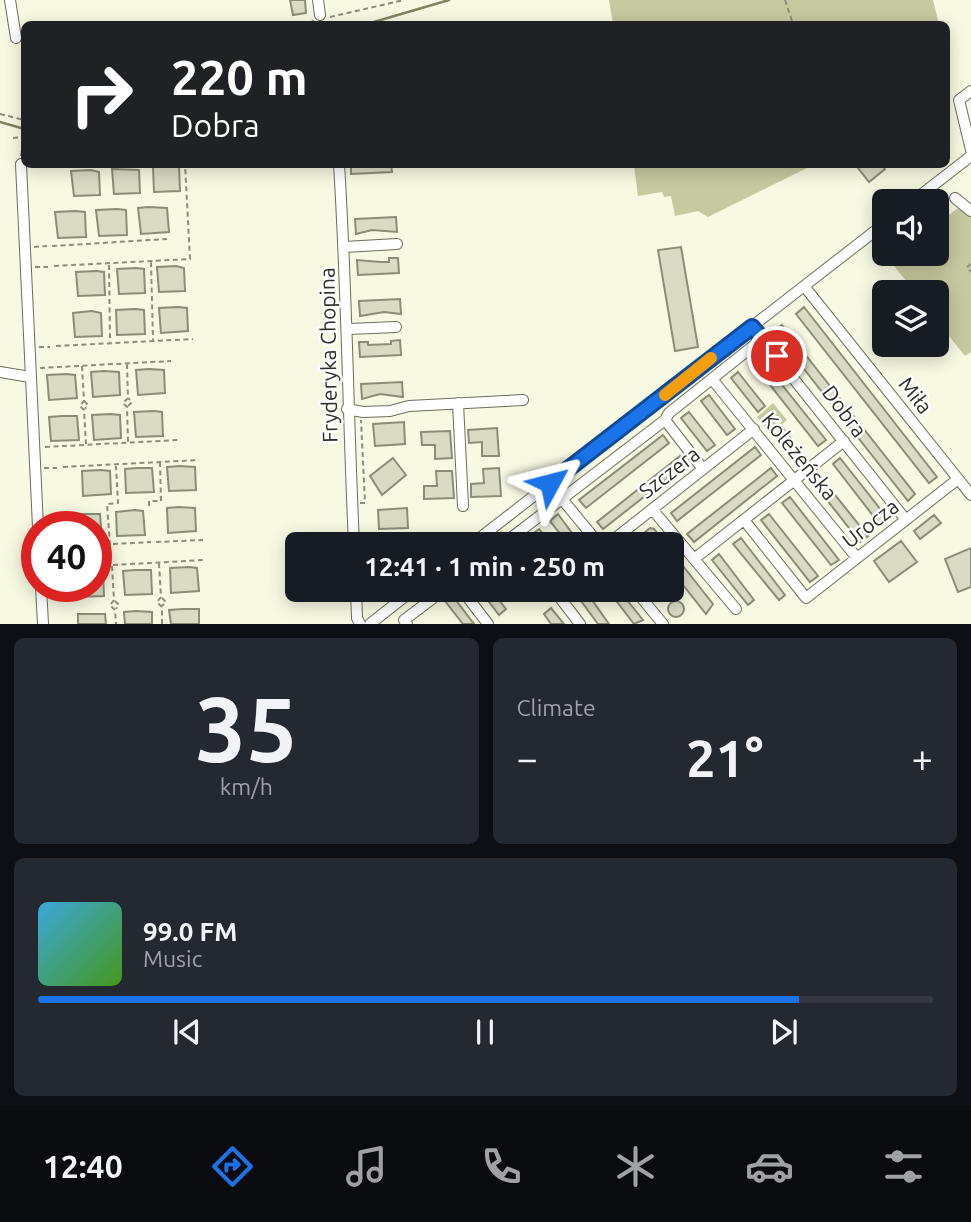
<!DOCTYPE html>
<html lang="en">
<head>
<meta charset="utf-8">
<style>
	:root { --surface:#171b24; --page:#242831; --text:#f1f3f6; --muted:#9ea1a6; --line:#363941; --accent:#1a73e8 }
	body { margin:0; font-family:Ubuntu,sans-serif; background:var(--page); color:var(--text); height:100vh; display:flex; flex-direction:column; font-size:26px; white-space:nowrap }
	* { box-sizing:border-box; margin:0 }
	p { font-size:23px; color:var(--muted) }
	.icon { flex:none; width:38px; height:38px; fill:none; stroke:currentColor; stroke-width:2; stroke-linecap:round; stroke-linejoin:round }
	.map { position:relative; height:624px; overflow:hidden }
	.drawer { display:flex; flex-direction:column; gap:14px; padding:14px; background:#0d0f14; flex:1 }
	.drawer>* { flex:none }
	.top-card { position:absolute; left:21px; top:21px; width:929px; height:147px; border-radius:10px; box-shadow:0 4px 18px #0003; background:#202124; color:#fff; overflow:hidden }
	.fabs { position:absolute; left:872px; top:189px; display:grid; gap:14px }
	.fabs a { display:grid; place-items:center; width:77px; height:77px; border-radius:10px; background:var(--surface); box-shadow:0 4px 18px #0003; font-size:35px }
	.speed { position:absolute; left:21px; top:511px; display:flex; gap:14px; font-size:35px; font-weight:700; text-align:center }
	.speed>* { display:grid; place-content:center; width:91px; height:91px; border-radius:50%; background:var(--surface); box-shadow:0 4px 18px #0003; line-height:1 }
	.speed .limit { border:10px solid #d22; background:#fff; color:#111 }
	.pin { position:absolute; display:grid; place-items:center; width:60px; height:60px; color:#fff; margin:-30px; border:4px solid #fff; border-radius:50%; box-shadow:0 2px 7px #0007 }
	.me { position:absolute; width:77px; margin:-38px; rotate:52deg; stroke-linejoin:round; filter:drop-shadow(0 0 5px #0008) }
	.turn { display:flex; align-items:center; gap:24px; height:147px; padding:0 35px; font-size:32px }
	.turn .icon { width:91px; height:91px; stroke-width:2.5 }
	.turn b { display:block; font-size:49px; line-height:60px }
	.big { font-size:52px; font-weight:700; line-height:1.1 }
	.drawer .widget { flex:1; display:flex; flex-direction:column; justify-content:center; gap:10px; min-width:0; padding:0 24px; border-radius:10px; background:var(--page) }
	.drawer .dial { align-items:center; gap:0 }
	.dial b { font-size:91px; line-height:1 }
	.song { display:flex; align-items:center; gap:21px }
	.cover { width:84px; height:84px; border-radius:10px; background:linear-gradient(135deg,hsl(200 70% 55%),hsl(100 70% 35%)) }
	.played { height:7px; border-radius:4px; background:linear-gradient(90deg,var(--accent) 85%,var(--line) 85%) }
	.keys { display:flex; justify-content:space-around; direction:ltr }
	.heat { display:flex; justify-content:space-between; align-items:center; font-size:38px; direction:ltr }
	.drawer .tiles { flex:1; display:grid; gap:14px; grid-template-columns:1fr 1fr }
	.widget:last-child { grid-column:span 2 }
	.trip { position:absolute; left:285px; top:532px; width:399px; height:70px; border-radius:10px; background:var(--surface); box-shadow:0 4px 18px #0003; font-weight:700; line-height:70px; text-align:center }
	.tabs { display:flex; height:112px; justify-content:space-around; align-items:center; background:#090b0e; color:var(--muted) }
	.tabs .icon { width:49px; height:49px }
	.tabs .current { color:var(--accent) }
	.tabs b { font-size:32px; color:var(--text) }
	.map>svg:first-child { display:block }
	.green { fill:#c7c9a0 }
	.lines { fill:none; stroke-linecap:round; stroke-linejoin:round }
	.stream { stroke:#838462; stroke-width:2.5 }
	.building { fill:#dadbc5; stroke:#8c8d78; stroke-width:2 }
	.minor-casing { stroke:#6d6e5b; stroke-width:12 }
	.path { stroke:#8d8d7e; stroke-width:2; stroke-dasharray:5 3.5; stroke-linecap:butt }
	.minor { stroke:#fff; stroke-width:10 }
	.route-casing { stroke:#114b97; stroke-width:18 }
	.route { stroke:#1a73e8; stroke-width:12 }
	.slow { stroke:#f59e0b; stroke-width:12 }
	.labels { text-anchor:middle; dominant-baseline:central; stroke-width:5; stroke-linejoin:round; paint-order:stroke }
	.street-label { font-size:21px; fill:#2e2e26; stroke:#fff }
</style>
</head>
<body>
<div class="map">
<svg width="971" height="624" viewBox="0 0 971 624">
	<rect width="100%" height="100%" fill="#f8f9e2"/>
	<path class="green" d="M609 0H933L939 24H613Z
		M634 165V164L813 165 708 217 698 211 675 216 671 196 664 197 662 192 638 196Z
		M958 208 971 217V352L965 356 936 320V292H915L890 261 899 254H936V225Z
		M773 403 787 420 771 434 757 417Z"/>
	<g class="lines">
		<path class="stream" d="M367 24 449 0
			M0 122 21 128"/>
	</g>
	<path class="building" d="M290 0H305L306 13 293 15Z
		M351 164H391L392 172 351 174Z
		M855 164H881L885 169 869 182Z
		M171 166 179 167 180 191 154 192 153 167Z
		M112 169 139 170 140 193 114 194Z
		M91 170 99 172 100 195 74 196 71 171Z
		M148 207 167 208 169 232 141 234 138 208Z
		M117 209 126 210 127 235 99 236 96 210Z
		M76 211 85 212 86 237 58 238 55 212Z
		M396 217 397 232 372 230 356 234 355 219Z
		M681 247 698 347 675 351 658 250Z
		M389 258H398L399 273 358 275 357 260 381 262H389Z
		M176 266 184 268 185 291 159 292 157 267Z
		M136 268 144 269 145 293 119 294 117 269Z
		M96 271 104 272 105 295 78 296 76 272Z
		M400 299 401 314 384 312 360 316 359 301Z
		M178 307 187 308 188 331 161 333 159 308Z
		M804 307 937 477 929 483 796 314Z
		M135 309 144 310 145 334 117 335 116 310Z
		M92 311 101 313 102 336 75 337 73 313Z
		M782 325 915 494 908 501 774 331Z
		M400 340 401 355 360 357 359 342H368V345L391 344V341Z
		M759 356 826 440 818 446 752 362Z
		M149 369 164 370 165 393 138 395 136 370Z
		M104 371 119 372 120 395 93 397 91 372Z
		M738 372 765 406 758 412 731 378Z
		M67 374 75 375 77 398 49 400 47 375Z
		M402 382 403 397 380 394 362 399 361 384Z
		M709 395 735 429 727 435 701 401Z
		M154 411 162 412 163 436 136 437 134 412Z
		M689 412 715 445 707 451 681 418Z
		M111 414 120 415 121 438 94 440 92 415Z
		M62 416H77L79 440 51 441 49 417Z
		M404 422 405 444 375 446 373 424Z
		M497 428 499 456H482V442L469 443 468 430Z
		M783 428 805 457 798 463 775 435Z
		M450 431 452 458 435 459V445H422L421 432Z
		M663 435 669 443 586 508 579 500Z
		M755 447 761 455 677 521 671 513Z
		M680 456 686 464 603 529 597 522Z
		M393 458 406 475 382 495 370 476Z
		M840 458 889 520 881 526 833 464Z
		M180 466 195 467 196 490 169 491 167 467Z
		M137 468H152L154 492 126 493 125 469Z
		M499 468 501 496 471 497V484L484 483 483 469Z
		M771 468 777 476 694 542 687 534Z
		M101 470 110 471 111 494 83 496 82 471Z
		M436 471H452L454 498 424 499V486H437Z
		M819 475 868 536 860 542 812 481Z
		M790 497 839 560 831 565 782 503Z
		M179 507 195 508 196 531 168 533 167 508Z
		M407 508 408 528 379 529 378 510Z
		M135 510 143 511 145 535 117 536 116 512Z
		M72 514H100L101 527H73Z
		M558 514 575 537 582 544H569L562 536 550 521Z
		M769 514 818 576 810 582 761 520Z
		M934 515 941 523 920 539 914 531Z
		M650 528 654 529 666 544H651L643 534Z
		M539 529 546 537 551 544H539L531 535Z
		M741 538 785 595 779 600 733 544Z
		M901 541 917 562 889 582 874 561Z
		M971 548V587L958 592 945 559Z
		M672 552 713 604 706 614 672 571Z
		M719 554 754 600 748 605 712 560Z
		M189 567 197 568 199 591 171 593 170 568Z
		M135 570H151L152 594 125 595 123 571Z
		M103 572 104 596 76 597V586H96V573Z
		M480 590H491L506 609 499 615Z
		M573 590H585L609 624H598Z
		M608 590H619L643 620 634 624Z
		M452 595 474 624H463L445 601Z
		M668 609a8 8 0 1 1 16 0a8 8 0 1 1-16 0Z
		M551 608 564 624H551L544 614Z
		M183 609H199V624H171L169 610Z
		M136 611 152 612V624H125L124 612Z
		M78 614H105L106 624H78Z"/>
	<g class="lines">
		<g class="minor-casing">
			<path id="minor" d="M10 0 16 38
				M318 0 320 15
				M971 91 959 100 971 150
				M21 164 38 527
				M339 164C347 291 348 418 354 544
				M955 198 971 211
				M913 201 971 156
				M344 247 397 244
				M804 286 971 495
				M349 329 396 327
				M758 334 906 520
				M0 372 30 377
				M712 379 857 558
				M458 403 463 506
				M347 409 363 412 390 411 409 406 523 400
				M665 420 703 469
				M562 499 599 544
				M652 509 736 609
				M744 520 806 598 958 479
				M472 544 884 224
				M503 544 665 420 669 413 762 339
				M608 544 754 429
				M694 559 844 441
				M41 586 43 624
				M356 590 357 618 360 624
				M462 590 488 624
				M554 590 580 624
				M635 590 663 624
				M370 624 413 590
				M407 624 404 620 444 590"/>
		</g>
		<path class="path" d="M785 0 793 24
			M330 17 404 0
			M295 24 314 21
			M0 114 24 120
			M13 138 24 137 21 156
			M52 246 167 239
			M34 247 47 246
			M151 262 153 340
			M971 264 967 267 971 272
			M109 265 110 342
			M54 266 190 259 185 164
			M35 267H48
			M56 346 193 339
			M39 347H50
			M127 364 128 398 123 403 127 407 128 442
			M82 366 84 401 80 406 84 410 86 444
			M40 368 171 361
			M84 401 88 405 85 409
			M128 406 132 402 128 398
			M45 447 178 440
			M63 467 199 460
			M44 468H57
			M360 503H365L361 420
			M149 506V501H161L160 463
			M156 542 203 540
			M96 545 151 542
			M110 545 107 504 118 503 116 466
			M159 563 161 597 157 602 162 607V624
			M96 566 204 560
			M112 566 114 600 110 605 115 610 116 624
			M380 590 389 597
			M162 598 166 602 162 606
			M115 601 119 605 116 609"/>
		<use href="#minor" class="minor"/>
	</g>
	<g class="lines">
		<g class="route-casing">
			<path id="route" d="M550 483 752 327 777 356"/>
		</g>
		<use href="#route" class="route"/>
		<path class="slow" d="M665 395 711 358"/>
	</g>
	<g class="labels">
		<g class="street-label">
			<text transform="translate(328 355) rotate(-91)">Fryderyka Chopina</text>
			<text transform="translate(916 395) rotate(52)">Miła</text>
			<text transform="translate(845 411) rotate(53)">Dobra</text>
			<text transform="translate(800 456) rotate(51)">Koleżeńska</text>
			<text transform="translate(669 472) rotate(-38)">Szczera</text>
			<text transform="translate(870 523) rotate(-38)">Urocza</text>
		</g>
	</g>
</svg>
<div class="fabs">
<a><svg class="icon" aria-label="sound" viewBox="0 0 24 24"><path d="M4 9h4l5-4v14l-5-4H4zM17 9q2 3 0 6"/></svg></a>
<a><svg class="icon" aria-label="layers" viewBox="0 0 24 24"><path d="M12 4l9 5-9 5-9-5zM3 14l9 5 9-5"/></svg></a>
</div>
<div class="speed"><div class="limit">40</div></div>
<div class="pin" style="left:777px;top:356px;background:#d93025"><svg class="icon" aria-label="arrive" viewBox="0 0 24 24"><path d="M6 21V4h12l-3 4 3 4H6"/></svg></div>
<svg class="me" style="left:550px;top:483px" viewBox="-20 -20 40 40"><path d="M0-17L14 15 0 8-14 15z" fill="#1a73e8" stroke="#fff" stroke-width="4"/></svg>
<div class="trip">12:41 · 1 min · 250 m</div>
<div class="top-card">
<div class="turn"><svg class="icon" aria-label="right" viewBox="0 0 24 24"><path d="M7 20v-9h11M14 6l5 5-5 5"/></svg><div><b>220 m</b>Dobra</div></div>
</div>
</div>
<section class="drawer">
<div class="tiles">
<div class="widget dial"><b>35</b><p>km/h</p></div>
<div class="widget"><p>Climate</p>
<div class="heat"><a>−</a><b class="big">21°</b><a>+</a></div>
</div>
<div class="widget">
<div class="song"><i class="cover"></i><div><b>99.0 FM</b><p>Music</p></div></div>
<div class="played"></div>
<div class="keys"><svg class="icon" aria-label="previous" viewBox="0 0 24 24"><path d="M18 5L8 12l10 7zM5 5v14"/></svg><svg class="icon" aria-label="pause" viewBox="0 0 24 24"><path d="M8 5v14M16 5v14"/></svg><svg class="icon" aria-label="next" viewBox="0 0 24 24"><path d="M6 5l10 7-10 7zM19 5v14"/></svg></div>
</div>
</div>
</section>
<nav class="tabs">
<b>12:40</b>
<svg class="icon current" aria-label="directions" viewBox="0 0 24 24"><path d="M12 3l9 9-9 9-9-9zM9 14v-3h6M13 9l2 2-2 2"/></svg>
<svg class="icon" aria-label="music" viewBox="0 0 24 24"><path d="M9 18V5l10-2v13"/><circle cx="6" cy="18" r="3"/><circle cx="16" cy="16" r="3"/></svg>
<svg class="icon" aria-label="phone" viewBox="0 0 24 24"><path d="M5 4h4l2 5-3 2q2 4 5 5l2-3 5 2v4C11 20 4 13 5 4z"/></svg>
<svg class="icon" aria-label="climate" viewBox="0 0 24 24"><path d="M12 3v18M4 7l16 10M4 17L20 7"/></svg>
<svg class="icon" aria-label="car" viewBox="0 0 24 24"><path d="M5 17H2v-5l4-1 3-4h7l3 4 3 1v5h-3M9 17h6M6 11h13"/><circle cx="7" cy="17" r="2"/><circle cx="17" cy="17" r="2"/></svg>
<svg class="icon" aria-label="filters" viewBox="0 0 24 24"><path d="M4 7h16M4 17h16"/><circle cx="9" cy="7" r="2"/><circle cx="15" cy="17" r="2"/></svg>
</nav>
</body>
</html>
